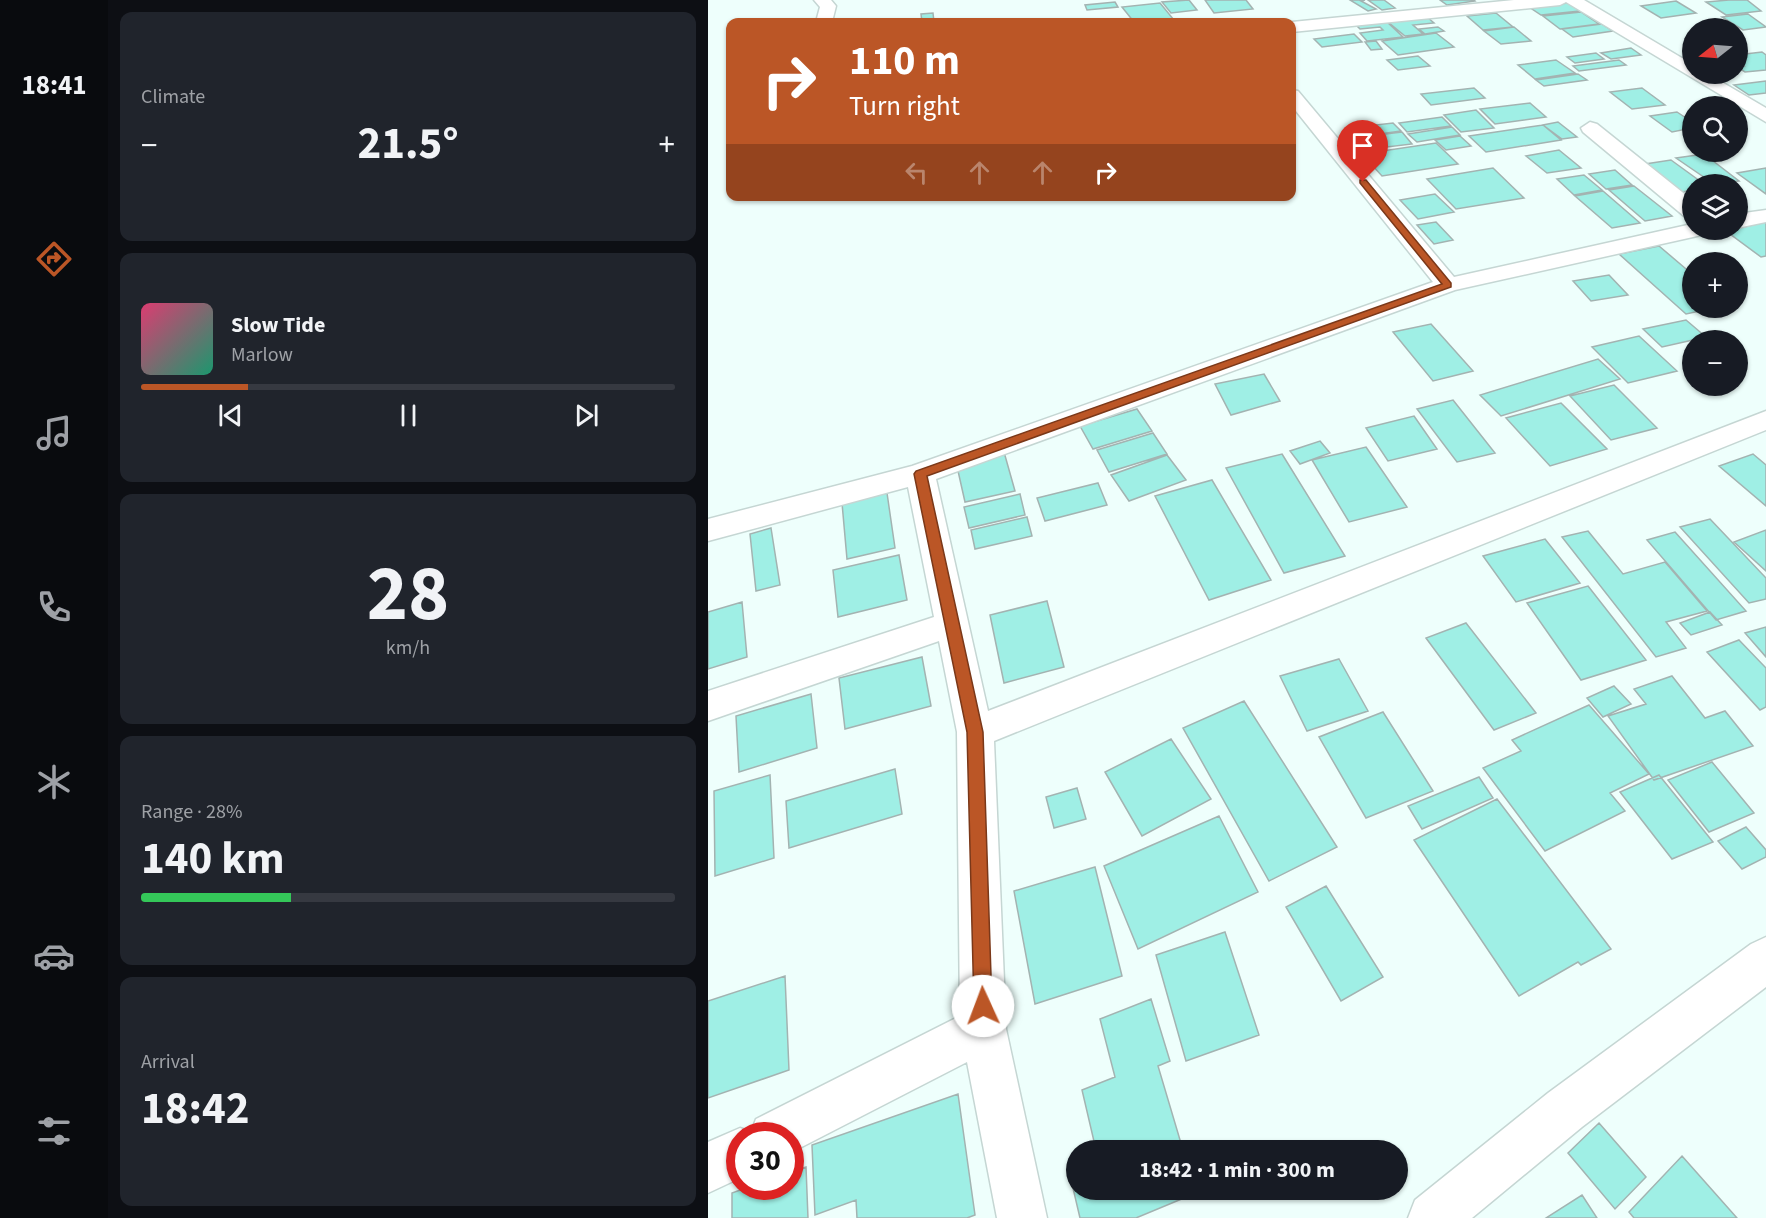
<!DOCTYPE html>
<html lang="en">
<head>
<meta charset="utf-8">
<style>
	:root { --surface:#171b24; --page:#20242c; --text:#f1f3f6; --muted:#9ea1a6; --line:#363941; --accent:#bb5626 }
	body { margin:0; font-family:"Source Sans 3",sans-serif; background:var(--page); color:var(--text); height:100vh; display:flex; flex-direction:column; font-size:22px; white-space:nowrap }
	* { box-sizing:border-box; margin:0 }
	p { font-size:20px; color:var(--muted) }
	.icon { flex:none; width:33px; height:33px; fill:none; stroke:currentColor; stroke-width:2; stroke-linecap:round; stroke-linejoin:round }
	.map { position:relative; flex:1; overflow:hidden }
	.drawer { display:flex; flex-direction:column; gap:12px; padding:12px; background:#0d0f14; width:600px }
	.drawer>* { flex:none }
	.hud { position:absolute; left:18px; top:18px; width:570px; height:183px; border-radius:12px; box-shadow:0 2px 4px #0004; background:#bb5626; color:#fff; overflow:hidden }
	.needle { width:39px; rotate:253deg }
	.buttons { position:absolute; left:974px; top:18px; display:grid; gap:12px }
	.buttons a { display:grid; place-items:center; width:66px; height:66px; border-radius:50%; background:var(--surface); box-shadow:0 2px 4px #0004; font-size:30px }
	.speed { position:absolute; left:18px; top:1122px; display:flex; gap:12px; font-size:30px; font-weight:700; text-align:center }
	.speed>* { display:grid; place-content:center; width:78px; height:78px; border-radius:50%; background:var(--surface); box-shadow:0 2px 4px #0004; line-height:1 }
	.speed .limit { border:9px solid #d22; background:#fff; color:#111 }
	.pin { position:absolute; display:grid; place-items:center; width:51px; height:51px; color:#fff; margin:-62px -26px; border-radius:50% 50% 50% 0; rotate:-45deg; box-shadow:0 0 6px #0007 }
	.pin .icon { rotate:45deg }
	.me { position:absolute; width:66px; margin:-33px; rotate:358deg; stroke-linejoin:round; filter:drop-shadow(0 0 4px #0008) }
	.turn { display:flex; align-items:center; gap:21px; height:126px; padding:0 24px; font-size:27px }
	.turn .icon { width:78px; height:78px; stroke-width:2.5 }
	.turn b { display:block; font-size:42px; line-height:51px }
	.lanes { display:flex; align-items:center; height:57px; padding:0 24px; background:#0003; justify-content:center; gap:30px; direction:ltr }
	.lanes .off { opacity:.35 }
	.big { font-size:45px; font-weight:700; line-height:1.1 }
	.drawer .tile { flex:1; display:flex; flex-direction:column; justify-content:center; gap:9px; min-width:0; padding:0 21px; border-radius:12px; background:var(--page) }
	.drawer .dial { align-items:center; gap:0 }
	.dial b { font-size:78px; line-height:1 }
	.song { display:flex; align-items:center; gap:18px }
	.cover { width:72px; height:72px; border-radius:9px; background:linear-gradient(135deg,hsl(340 70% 55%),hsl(160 70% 35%)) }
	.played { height:6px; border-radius:3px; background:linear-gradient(90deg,var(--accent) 20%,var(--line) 20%) }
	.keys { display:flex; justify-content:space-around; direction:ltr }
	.heat { display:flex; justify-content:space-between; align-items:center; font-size:33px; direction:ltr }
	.charge { height:9px; border-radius:4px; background:linear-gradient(90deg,#34c759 28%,var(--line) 0) }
	.trip { position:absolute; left:358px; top:1140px; width:342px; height:60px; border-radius:30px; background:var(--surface); box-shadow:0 2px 4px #0004; font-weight:700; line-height:60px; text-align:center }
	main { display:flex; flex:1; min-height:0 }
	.menu { display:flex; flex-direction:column; width:108px; justify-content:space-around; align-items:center; background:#090b0e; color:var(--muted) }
	.menu .icon { width:42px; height:42px }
	.menu .selected { color:var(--accent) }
	.menu b { font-size:27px; color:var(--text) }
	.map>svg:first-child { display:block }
	.building { fill:#9fefe5; stroke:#a3b3b1; stroke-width:1.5 }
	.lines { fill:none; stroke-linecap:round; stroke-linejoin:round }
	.minor-casing { stroke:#c5d6d3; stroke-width:3 }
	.minor { fill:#fff; fill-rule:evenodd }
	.route { fill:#bb5626; stroke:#7a3819; stroke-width:1.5 }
</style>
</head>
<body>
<main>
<nav class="menu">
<b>18:41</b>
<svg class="icon selected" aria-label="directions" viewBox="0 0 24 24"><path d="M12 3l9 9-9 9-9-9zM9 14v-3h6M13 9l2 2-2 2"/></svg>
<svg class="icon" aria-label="music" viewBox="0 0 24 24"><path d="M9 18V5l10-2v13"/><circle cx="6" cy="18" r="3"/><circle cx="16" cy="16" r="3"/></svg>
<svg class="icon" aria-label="phone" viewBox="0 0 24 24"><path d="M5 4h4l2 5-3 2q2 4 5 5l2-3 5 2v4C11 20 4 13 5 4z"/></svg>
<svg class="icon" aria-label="climate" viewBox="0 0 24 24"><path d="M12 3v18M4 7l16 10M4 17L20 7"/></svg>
<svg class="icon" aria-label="car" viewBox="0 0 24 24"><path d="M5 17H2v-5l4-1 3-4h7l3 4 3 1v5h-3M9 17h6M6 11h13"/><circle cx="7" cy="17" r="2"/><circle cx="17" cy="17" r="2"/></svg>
<svg class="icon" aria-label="filters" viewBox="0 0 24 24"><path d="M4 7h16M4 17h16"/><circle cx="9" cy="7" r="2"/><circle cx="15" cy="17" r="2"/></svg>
</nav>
<section class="drawer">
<div class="tile"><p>Climate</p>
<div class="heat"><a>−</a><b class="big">21.5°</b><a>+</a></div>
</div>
<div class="tile">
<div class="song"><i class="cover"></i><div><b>Slow Tide</b><p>Marlow</p></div></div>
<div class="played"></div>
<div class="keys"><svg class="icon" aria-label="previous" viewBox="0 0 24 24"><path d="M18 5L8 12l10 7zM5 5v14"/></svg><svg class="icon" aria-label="pause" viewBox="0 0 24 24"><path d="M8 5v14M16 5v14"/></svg><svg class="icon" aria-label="next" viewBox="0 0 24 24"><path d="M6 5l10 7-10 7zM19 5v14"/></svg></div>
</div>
<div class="tile dial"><b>28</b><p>km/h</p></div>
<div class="tile"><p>Range · 28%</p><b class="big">140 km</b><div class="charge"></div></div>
<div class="tile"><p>Arrival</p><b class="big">18:42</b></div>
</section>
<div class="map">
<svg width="1058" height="1218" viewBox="0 0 1058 1218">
	<rect width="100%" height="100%" fill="#eefffc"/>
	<path class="building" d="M481 0 489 10 463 13 454 2Z
		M481 0 489 10 463 13 454 2Z
		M497 0H538L545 9 506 13Z
		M497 0H538L545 9 506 13Z
		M642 0H657L653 1 668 9 660 11Z
		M642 0H657L653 1 668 9 660 11Z
		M660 0H676L687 8 674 10Z
		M660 0H676L687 8 674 10Z
		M732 0H766L767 1 739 5Z
		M732 0H766L767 1 739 5Z
		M1021 0H1039L1053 11 1018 15 998 2Z
		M1021 0H1039L1053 11 1018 15 998 2Z
		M968 1 988 13 953 18 933 6Z
		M968 1 988 13 953 18 933 6Z
		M407 2 410 7 379 10 377 5Z
		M407 2 410 7 379 10 377 5Z
		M452 3 466 20 426 22 414 7Z
		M452 3 466 20 426 22 414 7Z
		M860 3 872 11 833 15 821 7Z
		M860 3 872 11 833 15 821 7Z
		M873 12 891 24 852 29 835 16Z
		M873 12 891 24 852 29 835 16Z
		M225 13 226 22H214L213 14Z
		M225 13 226 22H214L213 14Z
		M788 13 805 27 775 30 759 16Z
		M788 13 805 27 775 30 759 16Z
		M1040 14 1058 27 1035 30 1014 17Z
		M1040 14 1058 27 1035 30 1014 17Z
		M719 17 726 23 705 25 715 34 697 36 680 22Z
		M719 17 726 23 705 25 715 34 697 36 680 22Z
		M678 21 695 37 659 41 652 33 675 30 672 27 652 29 647 24Z
		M678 21 695 37 659 41 652 33 675 30 672 27 652 29 647 24Z
		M894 24 905 31 865 37 854 29Z
		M894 24 905 31 865 37 854 29Z
		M730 27 736 31 717 34 711 29Z
		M730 27 736 31 717 34 711 29Z
		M806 27 823 41 793 44 776 31Z
		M806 27 823 41 793 44 776 31Z
		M728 33 746 47 690 55 674 41Z
		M728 33 746 47 690 55 674 41Z
		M646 34 654 42 614 47 606 39Z
		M646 34 654 42 614 47 606 39Z
		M668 41 674 49 663 50 657 42Z
		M668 41 674 49 663 50 657 42Z
		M923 48 933 55 903 59 893 53Z
		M923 48 933 55 903 59 893 53Z
		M1054 52 1058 55V70L1037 72 1029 67 1036 66 1029 61V55Z
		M1054 52 1058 55V70L1037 72 1029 67 1036 66 1029 61V55Z
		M888 53 896 59 867 63 859 57Z
		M888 53 896 59 867 63 859 57Z
		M710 56 722 66 690 70 679 60Z
		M710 56 722 66 690 70 679 60Z
		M848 60 867 73 827 79 810 65Z
		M848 60 867 73 827 79 810 65Z
		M911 60 918 65 871 71 865 66Z
		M911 60 918 65 871 71 865 66Z
		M870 74 879 80 836 86 828 80Z
		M870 74 879 80 836 86 828 80Z
		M1058 81V93L1041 95 1026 85Z
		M1058 81V93L1041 95 1026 85Z
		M766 88 777 98 723 105 713 94Z
		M766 88 777 98 723 105 713 94Z
		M934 88 957 105 924 109 902 92Z
		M934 88 957 105 924 109 902 92Z
		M822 103 838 117 787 124 772 109Z
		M822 103 838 117 787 124 772 109Z
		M768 110 786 128 753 132 736 115Z
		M768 110 786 128 753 132 736 115Z
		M969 112 984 122V128L964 132 942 116Z
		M969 112 984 122V128L964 132 942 116Z
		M734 117 743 126 699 132 691 123Z
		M734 117 743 126 699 132 691 123Z
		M850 122 869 137 854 139 835 125Z
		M850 122 869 137 854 139 835 125Z
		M685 123 693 131 657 136 650 127Z
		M685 123 693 131 657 136 650 127Z
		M835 125 853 140 778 152 761 136Z
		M835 125 853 140 778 152 761 136Z
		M744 127 752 135 709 142 700 134Z
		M744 127 752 135 709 142 700 134Z
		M694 132 704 144 662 149 653 137Z
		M694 132 704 144 662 149 653 137Z
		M752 136 763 146 738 150 727 140Z
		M752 136 763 146 738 150 727 140Z
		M728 143 750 164 674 176 654 154Z
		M728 143 750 164 674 176 654 154Z
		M851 150 873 168 839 173 818 156Z
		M851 150 873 168 839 173 818 156Z
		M996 154 1031 181 1006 184 968 158Z
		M996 154 1031 181 1006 184 968 158Z
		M963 160 996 184H984V190L974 192 937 164Z
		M963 160 996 184H984V190L974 192 937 164Z
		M785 168 816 198 748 209 719 179Z
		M785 168 816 198 748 209 719 179Z
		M1058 168V194L1029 173Z
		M1058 168V194L1029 173Z
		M907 170 924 185 898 189 881 174Z
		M907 170 924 185 898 189 881 174Z
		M876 175 894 190 866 195 849 179Z
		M876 175 894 190 866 195 849 179Z
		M926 186 964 216 937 221 901 190Z
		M926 186 964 216 937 221 901 190Z
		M895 191 932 223 904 228 867 196Z
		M895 191 932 223 904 228 867 196Z
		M727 194 746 212 710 219 692 200Z
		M727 194 746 212 710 219 692 200Z
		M728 222 745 240 726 244 709 225Z
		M728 222 745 240 726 244 709 225Z
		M1058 222V256L1053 257 1018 231Z
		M1058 222V256L1053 257 1018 231Z
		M951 246 984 274V308H1006L978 314 911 254Z
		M951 246 984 274V308H1006L978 314 911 254Z
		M901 275 920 295 883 301 865 281Z
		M901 275 920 295 883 301 865 281Z
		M978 320 998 337 954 347 935 329Z
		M978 320 998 337 954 347 935 329Z
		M723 324 765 371 725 381 685 332Z
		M723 324 765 371 725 381 685 332Z
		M931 336 969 371 920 383 884 347Z
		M931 336 969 371 920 383 884 347Z
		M890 359 912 379 793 416 772 395Z
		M890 359 912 379 793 416 772 395Z
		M556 374 572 401 523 415 507 384Z
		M556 374 572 401 523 415 507 384Z
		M906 385 949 428 903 440 862 396Z
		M906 385 949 428 903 440 862 396Z
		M745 400 787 453 749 462 709 409Z
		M745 400 787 453 749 462 709 409Z
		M853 403 899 449 842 466 798 418Z
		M853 403 899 449 842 466 798 418Z
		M429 409 444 431 385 449 372 426Z
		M429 409 444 431 385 449 372 426Z
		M706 416 729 449 680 461 658 428Z
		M706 416 729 449 680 461 658 428Z
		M445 433 459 454 401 472 389 450Z
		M445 433 459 454 401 472 389 450Z
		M612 441 622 453 592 464 582 451Z
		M612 441 622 453 592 464 582 451Z
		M658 447 699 507 641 522 604 460Z
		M658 447 699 507 641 522 604 460Z
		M296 452 307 491 257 502 248 462Z
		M296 452 307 491 257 502 248 462Z
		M574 454 637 556 576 573 518 468Z
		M574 454 637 556 576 573 518 468Z
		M1045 454 1058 465V506L1011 466Z
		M1045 454 1058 465V506L1011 466Z
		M459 455 478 480 421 501 403 475Z
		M459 455 478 480 421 501 403 475Z
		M504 480 563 580 501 600 447 496Z
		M504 480 563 580 501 600 447 496Z
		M390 483 399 505 337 521 329 498Z
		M390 483 399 505 337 521 329 498Z
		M179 493 187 548 139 559 134 503Z
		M179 493 187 548 139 559 134 503Z
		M312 494 317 515 261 528 256 507Z
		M312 494 317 515 261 528 256 507Z
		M319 517 324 536 267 549 263 530Z
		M319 517 324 536 267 549 263 530Z
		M1002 519 1058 578V599L1041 603 972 527Z
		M1002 519 1058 578V599L1041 603 972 527Z
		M63 528 72 585 48 591 42 534Z
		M63 528 72 585 48 591 42 534Z
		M1058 530V571L1026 542Z
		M1058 530V571L1026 542Z
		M880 531 915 574 957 562 999 611 958 622 978 648 948 657 854 537Z
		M880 531 915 574 957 562 999 611 958 622 978 648 948 657 854 537Z
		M967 532 1038 611 1008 620 939 540Z
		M967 532 1038 611 1008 620 939 540Z
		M837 539 872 583 808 602 775 556Z
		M837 539 872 583 808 602 775 556Z
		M191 555 199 600 130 617 125 570Z
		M191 555 199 600 130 617 125 570Z
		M880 586 938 660 873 680 819 603Z
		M880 586 938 660 873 680 819 603Z
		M339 601 356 667 296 683 282 615Z
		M339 601 356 667 296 683 282 615Z
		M34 602 39 657 0 669V612Z
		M34 602 39 657 0 669V612Z
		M1002 612 1014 625 983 635 972 623Z
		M1002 612 1014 625 983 635 972 623Z
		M758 623 828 713 786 730 718 638Z
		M758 623 828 713 786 730 718 638Z
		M1058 627V657L1037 633Z
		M1058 627V657L1037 633Z
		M1031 640 1058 668V707L1052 710 999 652Z
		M1031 640 1058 668V707L1052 710 999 652Z
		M214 657 223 706 137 729 131 678Z
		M214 657 223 706 137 729 131 678Z
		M631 659 660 711 599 731 572 676Z
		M631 659 660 711 599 731 572 676Z
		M964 676 997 718 1017 711 1045 746 946 780 900 716 938 704 926 689Z
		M964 676 997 718 1017 711 1045 746 946 780 900 716 938 704 926 689Z
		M906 686 923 704 895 717 879 698Z
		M906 686 923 704 895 717 879 698Z
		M103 694 109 748 31 772 28 716Z
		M103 694 109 748 31 772 28 716Z
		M536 701 629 847 561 881 475 728Z
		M536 701 629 847 561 881 475 728Z
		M881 705 941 774 902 793 917 811 837 851 775 768 813 751 804 740Z
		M881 705 941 774 902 793 917 811 837 851 775 768 813 751 804 740Z
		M675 712 725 791 658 818 611 737Z
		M675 712 725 791 658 818 611 737Z
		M463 739 503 799 434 836 397 772Z
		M463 739 503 799 434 836 397 772Z
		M1004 762 1046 813 1001 832 960 780Z
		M1004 762 1046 813 1001 832 960 780Z
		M187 769 194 814 81 848 78 801Z
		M187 769 194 814 81 848 78 801Z
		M62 775 66 858 7 876 6 791Z
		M62 775 66 858 7 876 6 791Z
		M951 775 1005 842 964 859 912 792Z
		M951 775 1005 842 964 859 912 792Z
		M771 777 785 798 714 829 700 806Z
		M771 777 785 798 714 829 700 806Z
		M369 788 378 819 346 828 338 797Z
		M369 788 378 819 346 828 338 797Z
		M789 799 903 949 873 965 870 962 811 996 706 840Z
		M789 799 903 949 873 965 870 962 811 996 706 840Z
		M511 816 550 892 430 949 396 866Z
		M511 816 550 892 430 949 396 866Z
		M1038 827 1058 850V857L1034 869 1010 841Z
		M1038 827 1058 850V857L1034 869 1010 841Z
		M387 867 414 976 327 1004 306 891Z
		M387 867 414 976 327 1004 306 891Z
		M618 886 675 977 633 1001 578 907Z
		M618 886 675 977 633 1001 578 907Z
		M517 932 551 1035 478 1061 448 955Z
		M517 932 551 1035 478 1061 448 955Z
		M77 976 81 1070 0 1098V1001Z
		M77 976 81 1070 0 1098V1001Z
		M443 999 462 1061 450 1066 475 1150H388L374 1090 407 1077 392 1019Z
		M443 999 462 1061 450 1066 475 1150H388L374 1090 407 1077 392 1019Z
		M250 1094 267 1215 259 1218H149L148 1200 107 1215 104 1145Z
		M250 1094 267 1215 259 1218H149L148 1200 107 1215 104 1145Z
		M891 1123 938 1177 907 1209 860 1153Z
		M891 1123 938 1177 907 1209 860 1153Z
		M974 1156 1029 1218H926L921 1212Z
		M974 1156 1029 1218H926L921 1212Z
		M369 1163V1190H487L488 1193 428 1218H372L360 1167Z
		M369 1163V1190H487L488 1193 428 1218H372L360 1167Z
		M98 1167 100 1218H24V1193L43 1186H82V1172Z
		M98 1167 100 1218H24V1193L43 1186H82V1172Z
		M874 1195 889 1218H838Z
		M874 1195 889 1218H838Z"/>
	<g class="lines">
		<g class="minor-casing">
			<path id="minor" d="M106 0H123L128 6 124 22H108L112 7Z
				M806 0H876L984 64V74H1000L1058 108V122L858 2 852 5 584 32V22Z
				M584 90 590 91 746 277 984 224V230H996L993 235 985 237 747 290 228 479 280 711 1058 411V430L286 741 298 1029 339 1218H289L259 1062 82 1153V1136H32V1178L0 1193V1142L32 1128 43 1132 48 1119 252 1016 249 732 231 641 0 721V691L226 617 200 487 0 541V519L204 466 725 282 584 106Z
				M882 122 889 124 984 200V217L976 216 875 132 873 128Z
				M1058 210V222L1029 228V214Z
				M1058 937V987L874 1127 764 1218H700L707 1200 840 1093 1043 944Z"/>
		</g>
		<use href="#minor" class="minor"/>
	</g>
	<path class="route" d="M652 180H658L743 283V287L219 476 275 732 284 1006 281 1013 275 1015 268 1013 266 1006 259 732 206 474 208 471 734 284 652 183Z"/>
</svg>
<div class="buttons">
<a><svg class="needle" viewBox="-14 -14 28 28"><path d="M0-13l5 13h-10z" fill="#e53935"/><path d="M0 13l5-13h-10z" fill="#9ea1a6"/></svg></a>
<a><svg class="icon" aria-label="search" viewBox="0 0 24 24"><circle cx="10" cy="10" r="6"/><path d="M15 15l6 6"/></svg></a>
<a><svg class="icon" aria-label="layers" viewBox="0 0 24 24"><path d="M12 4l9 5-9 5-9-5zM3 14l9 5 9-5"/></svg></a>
<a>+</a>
<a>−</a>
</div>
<div class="speed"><div class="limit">30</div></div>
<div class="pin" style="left:655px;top:182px;background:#d93025"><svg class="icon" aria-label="arrive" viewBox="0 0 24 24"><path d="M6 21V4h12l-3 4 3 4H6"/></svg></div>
<svg class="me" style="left:275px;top:1006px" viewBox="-20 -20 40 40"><circle r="19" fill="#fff"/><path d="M0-13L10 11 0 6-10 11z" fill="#bb5626"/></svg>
<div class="trip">18:42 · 1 min · 300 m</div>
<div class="hud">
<div class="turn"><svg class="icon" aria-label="right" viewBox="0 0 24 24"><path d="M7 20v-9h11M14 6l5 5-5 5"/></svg><div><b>110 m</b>Turn right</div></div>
<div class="lanes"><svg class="icon off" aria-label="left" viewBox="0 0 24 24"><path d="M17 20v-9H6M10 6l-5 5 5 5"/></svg><svg class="icon off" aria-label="ahead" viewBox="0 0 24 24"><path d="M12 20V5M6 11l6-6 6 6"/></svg><svg class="icon off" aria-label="ahead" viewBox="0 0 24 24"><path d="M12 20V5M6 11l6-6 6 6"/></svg><svg class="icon" aria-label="right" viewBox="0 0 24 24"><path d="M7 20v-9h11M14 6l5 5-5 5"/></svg></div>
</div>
</div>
</main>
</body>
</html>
